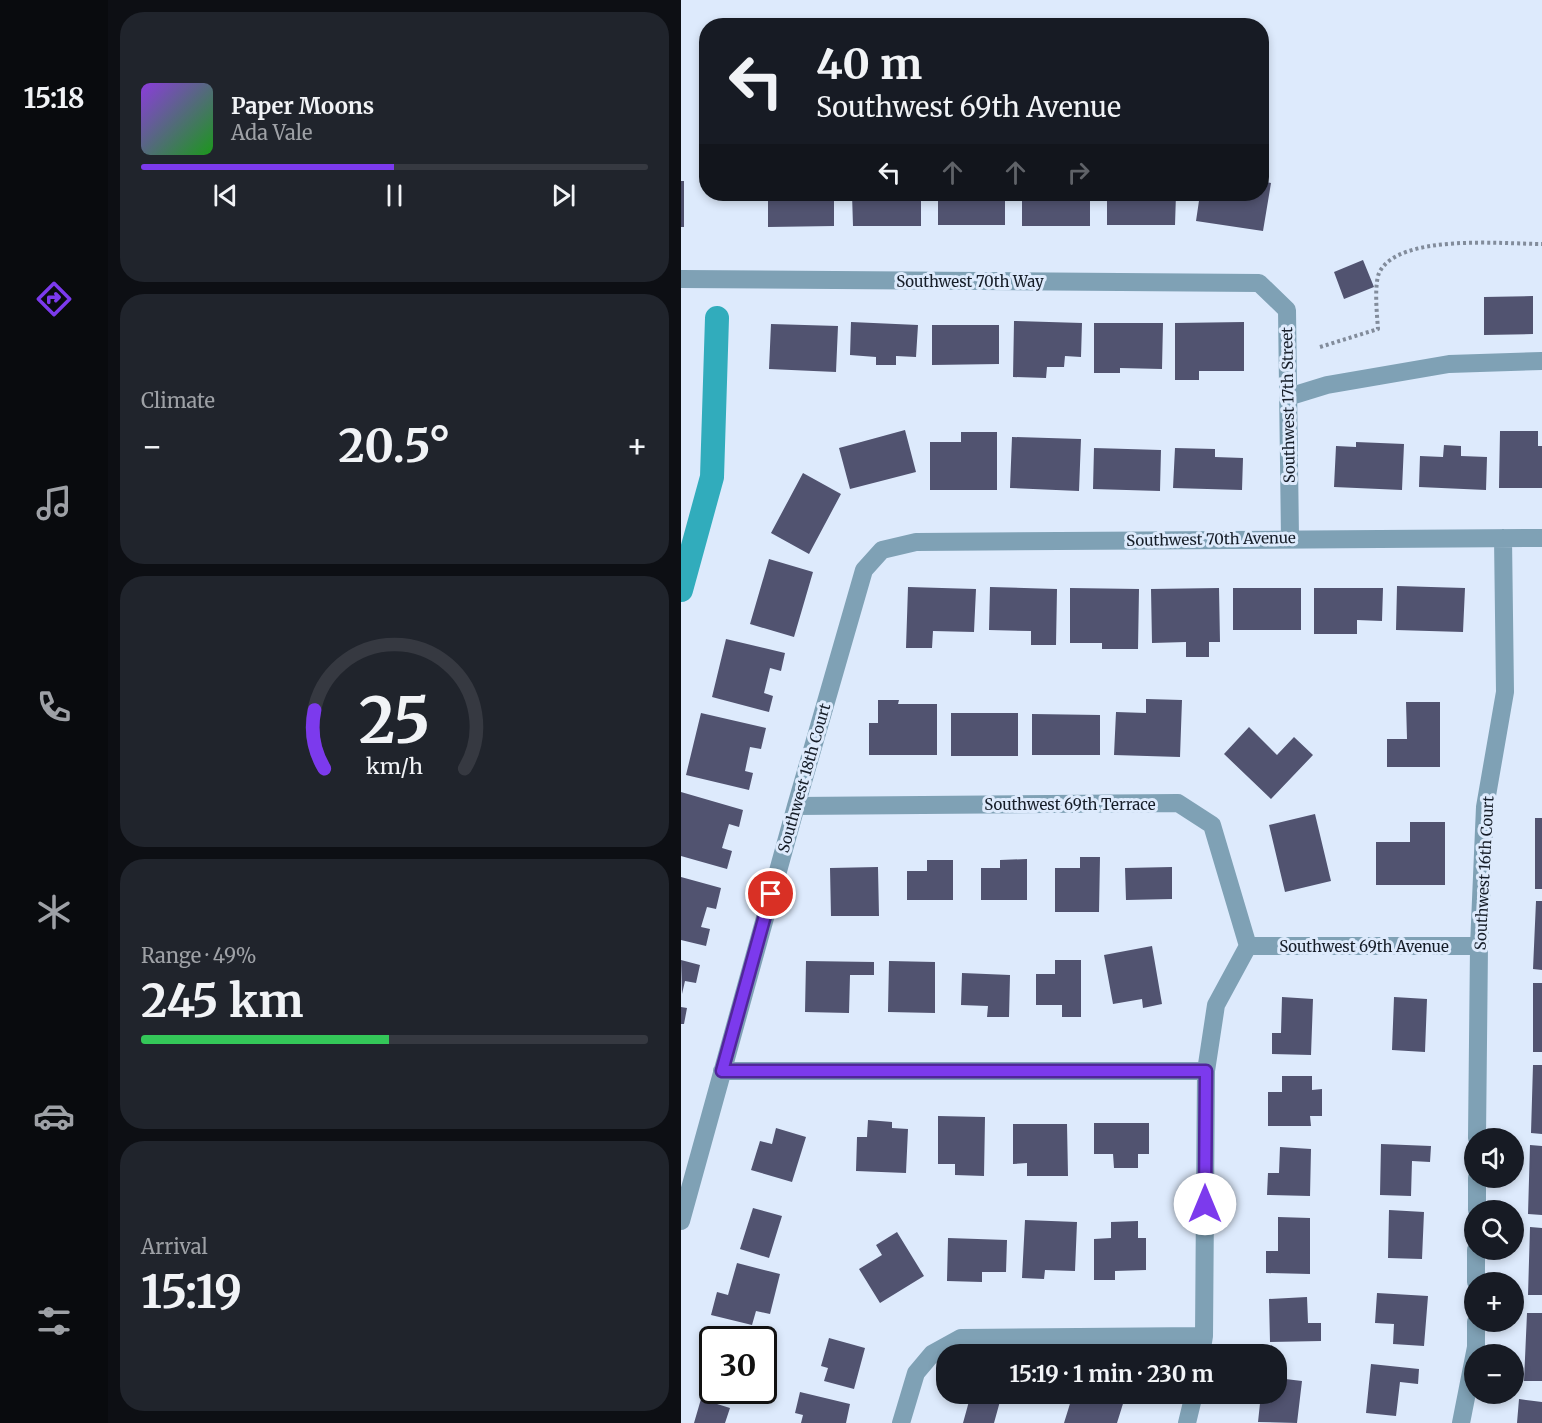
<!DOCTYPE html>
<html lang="en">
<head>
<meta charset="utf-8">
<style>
	:root { --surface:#171b24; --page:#20242c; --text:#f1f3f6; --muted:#9ea1a6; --line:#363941; --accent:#7c3aed }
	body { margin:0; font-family:Merriweather,serif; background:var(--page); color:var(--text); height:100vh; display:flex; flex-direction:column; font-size:22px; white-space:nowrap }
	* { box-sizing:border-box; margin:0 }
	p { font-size:20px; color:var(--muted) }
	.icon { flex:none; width:33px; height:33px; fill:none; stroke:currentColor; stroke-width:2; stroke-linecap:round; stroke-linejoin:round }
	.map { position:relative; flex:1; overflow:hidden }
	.panel { display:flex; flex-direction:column; gap:12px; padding:12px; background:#0d0f14; width:573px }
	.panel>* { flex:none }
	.banner { position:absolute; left:18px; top:18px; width:570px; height:183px; border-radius:24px; box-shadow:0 3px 9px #0003; background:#171b24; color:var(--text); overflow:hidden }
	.buttons { position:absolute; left:783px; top:1128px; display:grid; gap:12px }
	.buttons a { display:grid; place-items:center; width:60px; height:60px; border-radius:50%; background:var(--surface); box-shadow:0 3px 9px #0003; font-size:30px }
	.speed { position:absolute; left:18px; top:1326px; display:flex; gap:12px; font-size:30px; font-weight:700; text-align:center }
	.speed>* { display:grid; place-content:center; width:78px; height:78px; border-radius:50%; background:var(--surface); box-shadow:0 3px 9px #0003; line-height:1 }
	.speed .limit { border:3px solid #111; border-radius:9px; background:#fff; color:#111 }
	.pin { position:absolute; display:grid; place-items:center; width:51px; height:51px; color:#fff; margin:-26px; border:3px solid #fff; border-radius:50%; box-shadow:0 2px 6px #0007 }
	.me { position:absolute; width:66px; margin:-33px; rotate:0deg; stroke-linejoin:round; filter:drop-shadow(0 0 4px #0008) }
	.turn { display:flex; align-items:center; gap:21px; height:126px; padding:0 18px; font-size:27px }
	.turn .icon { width:78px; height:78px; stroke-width:2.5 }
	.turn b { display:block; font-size:42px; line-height:51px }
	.lanes { display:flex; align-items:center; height:57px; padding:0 18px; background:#0003; justify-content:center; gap:30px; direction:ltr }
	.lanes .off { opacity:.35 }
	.big { font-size:45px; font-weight:700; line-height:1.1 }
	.panel .card { flex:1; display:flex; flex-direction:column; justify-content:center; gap:9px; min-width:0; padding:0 21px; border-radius:24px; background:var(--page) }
	.panel .dial { align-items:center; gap:0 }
	.dial svg { height:156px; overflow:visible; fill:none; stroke:var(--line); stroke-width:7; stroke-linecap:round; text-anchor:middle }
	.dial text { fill:var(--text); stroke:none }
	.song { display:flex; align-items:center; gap:18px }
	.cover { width:72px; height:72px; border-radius:9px; background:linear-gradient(135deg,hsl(270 70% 55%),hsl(120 70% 35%)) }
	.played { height:6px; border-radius:3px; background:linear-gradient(90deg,var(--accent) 50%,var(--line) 50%) }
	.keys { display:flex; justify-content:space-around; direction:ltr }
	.heat { display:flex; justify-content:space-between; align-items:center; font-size:33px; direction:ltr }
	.charge { height:9px; border-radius:4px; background:linear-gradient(90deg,#34c759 49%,var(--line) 0) }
	.trip { position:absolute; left:255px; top:1344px; width:351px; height:60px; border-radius:24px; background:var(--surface); box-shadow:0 3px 9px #0003; font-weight:700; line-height:60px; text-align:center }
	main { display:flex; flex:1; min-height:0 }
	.tabs { display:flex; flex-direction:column; width:108px; justify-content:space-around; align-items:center; background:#090b0e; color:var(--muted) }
	.tabs .icon { width:42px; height:42px }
	.tabs .active { color:var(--accent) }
	.tabs b { font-size:27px; color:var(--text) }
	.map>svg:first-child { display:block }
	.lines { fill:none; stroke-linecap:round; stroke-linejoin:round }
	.canal { stroke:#31acbc; stroke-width:24 }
	.building { fill:#515370 }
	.path { stroke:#828c9b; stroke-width:4; stroke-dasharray:3 3; stroke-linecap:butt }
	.minor { stroke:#7fa1b5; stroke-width:18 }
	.route-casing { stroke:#51269a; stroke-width:15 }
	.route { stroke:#7c3aed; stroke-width:10 }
	.labels { text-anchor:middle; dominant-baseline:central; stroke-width:6; stroke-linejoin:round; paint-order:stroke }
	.street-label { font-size:15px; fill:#161d28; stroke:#ddeafc }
</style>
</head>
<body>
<main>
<nav class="tabs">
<b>15:18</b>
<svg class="icon active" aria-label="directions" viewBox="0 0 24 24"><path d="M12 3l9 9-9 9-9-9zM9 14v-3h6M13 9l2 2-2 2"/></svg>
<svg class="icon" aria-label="music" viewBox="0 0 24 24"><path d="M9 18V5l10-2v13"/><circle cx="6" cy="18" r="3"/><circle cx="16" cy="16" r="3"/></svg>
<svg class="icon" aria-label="phone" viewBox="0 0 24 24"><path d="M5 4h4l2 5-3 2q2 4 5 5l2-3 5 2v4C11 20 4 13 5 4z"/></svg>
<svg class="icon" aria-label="climate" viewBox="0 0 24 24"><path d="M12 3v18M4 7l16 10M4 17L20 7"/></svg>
<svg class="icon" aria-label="car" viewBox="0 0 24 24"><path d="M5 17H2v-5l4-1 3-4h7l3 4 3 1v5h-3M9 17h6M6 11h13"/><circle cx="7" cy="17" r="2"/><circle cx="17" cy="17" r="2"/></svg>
<svg class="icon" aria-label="filters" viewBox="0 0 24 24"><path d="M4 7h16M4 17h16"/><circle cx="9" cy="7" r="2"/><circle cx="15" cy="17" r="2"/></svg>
</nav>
<section class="panel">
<div class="card">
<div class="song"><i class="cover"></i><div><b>Paper Moons</b><p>Ada Vale</p></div></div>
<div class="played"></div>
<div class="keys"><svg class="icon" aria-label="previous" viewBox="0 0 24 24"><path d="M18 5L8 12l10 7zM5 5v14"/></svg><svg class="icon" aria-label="pause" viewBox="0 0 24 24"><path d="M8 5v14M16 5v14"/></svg><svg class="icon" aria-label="next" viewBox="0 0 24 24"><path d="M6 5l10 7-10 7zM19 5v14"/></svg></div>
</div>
<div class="card"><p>Climate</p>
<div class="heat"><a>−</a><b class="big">20.5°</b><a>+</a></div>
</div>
<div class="card dial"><svg viewBox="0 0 100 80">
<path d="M14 69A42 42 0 1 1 86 69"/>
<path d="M14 69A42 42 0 0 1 9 39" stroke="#7c3aed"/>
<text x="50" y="56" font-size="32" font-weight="700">25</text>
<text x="50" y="72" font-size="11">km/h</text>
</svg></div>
<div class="card"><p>Range · 49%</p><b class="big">245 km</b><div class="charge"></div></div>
<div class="card"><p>Arrival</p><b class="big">15:19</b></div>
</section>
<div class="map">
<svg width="861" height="1423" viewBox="0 0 861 1423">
	<rect width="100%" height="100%" fill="#ddeafc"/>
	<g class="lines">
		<path class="canal" d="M0 590 31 477 36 318"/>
	</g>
	<path class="building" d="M0 181H3V227H0Z
		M580 181 590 183 582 231 515 221 519 194H580Z
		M87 194H153V226L87 227Z
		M171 194H240V226H172Z
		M257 194H324V225H257Z
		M341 194H409V226H341Z
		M426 194H495L494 225H426Z
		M682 260 693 287 663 299 653 272Z
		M852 296V334L803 335V297Z
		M333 321 401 323 400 357 384 356 383 367H366L365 378 332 377Z
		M170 322 237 325 235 357 215 356V365H195V357L169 355Z
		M563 322V371H518V380H494V323Z
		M413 323H482L481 369 439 368V373H413Z
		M90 324 157 326 155 372 88 369Z
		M251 325H318V364L251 365Z
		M224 430 235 472 169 489 158 448Z
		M819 431H857V446H861V488H818Z
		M280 432H316V490H249V442H280Z
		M331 437 400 439 398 491 329 488Z
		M675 442 723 444 721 490 653 487 655 446 675 447Z
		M763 445 780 446V456L806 457 805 490 738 487 739 456 762 457Z
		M413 448 480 450 479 491 412 489Z
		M494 448 534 449V457L562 458 561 490 492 488Z
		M122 473 160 494 128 554 90 533Z
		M88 559 132 572 113 637 69 624Z
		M716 586 784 588 782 632 715 630Z
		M227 587 295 589 293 632 252 631 251 648H225Z
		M309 587 376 589 375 645H350V631L308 630Z
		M389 588 458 589 457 649H421V643H389Z
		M538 588 539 642H528V657H505V642L471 643 470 589Z
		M552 588H620V630H552Z
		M633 588H702L701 621 676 620V634H633Z
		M45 639 104 653 100 671 89 668 83 693 92 696 88 712 31 697Z
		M465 699 501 700 499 757 433 755 435 712 465 713Z
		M197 700H218L217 704H256V755H188V723H197Z
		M725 702H759V767H706V739H726Z
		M20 713 85 728 80 749 69 747 64 771 72 773 68 790 5 775Z
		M270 713H337V756H270Z
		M351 714 419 715V755H351Z
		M568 727 596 755 613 737 632 755 590 799 543 754Z
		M0 792 62 810 58 827 48 824 41 848 51 851 46 869 0 856Z
		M634 814 650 881 604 892 588 825Z
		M854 818H861V889H854Z
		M729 822H764V885H695V842H729Z
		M399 857H419L418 912H374V868H399Z
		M346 859V900H300V868H319V860Z
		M246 860H272V900H226V871H246Z
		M197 867 198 916H150L149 868Z
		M491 867V899L445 900 444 868Z
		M0 877 40 888 35 909 26 907 20 927 29 929 25 946 0 940Z
		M855 901H861V970L852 969Z
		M471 946 481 1004 462 1008 461 999 432 1004 423 955Z
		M0 960 19 965 15 983 4 981 1 994Z
		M374 960H400V1017H381V1005H355V974H374Z
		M125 961 193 962V975H169L168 1013 124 1012Z
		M208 961 254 962V1013L207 1012Z
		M281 973 329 975 328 1017H306L307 1006 280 1005Z
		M852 983H861V1052H852Z
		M601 997 632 999 630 1055 591 1054V1033H600Z
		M713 997 746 999 744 1052 711 1050Z
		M0 1007 6 1008 3 1024H0Z
		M852 1065H861V1134L850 1133Z
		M601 1076H631V1090L641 1089V1116H629L630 1126H587V1092H601Z
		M257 1116 304 1117 303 1176 274 1175V1164H257Z
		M187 1120 211 1122V1128L227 1129 225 1173 175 1171 176 1137H186Z
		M413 1123H468V1154H457V1168H433L432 1154H413Z
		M332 1124H386L387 1176H346V1163L332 1164Z
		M95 1128 125 1137 111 1182 70 1170 79 1141 91 1144Z
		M700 1144 750 1146 749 1162 731 1161 730 1196 699 1195Z
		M849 1145 861 1146V1215L847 1214Z
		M599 1147 630 1149 629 1196 586 1195 587 1173H598Z
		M72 1208 101 1216 88 1258 59 1249Z
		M708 1210 743 1212 741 1259 707 1258Z
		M597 1217 629 1218V1274L585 1273V1251H597Z
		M344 1220 396 1222 394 1271 364 1270 363 1279 341 1278Z
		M457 1221V1238H465V1270L434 1271V1280H413V1239L430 1238V1222Z
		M849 1227 861 1228V1295H847Z
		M216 1232 243 1276 199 1303 178 1269 201 1255 195 1245Z
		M267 1238 326 1240 325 1272H301V1282L266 1281Z
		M56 1263 99 1274 89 1314 75 1311 71 1325 30 1315 36 1292 47 1295Z
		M696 1293 747 1296 743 1346 712 1344 713 1324 694 1323Z
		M626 1297 627 1323H640V1341L589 1342 588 1299Z
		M846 1313H861V1381H843Z
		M148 1338 184 1348 173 1389 143 1381 147 1368 140 1366Z
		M31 1352H32V1385L23 1383Z
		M690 1364 738 1369 737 1384 719 1382 715 1416 685 1413Z
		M596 1378 621 1381 616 1423 577 1422 580 1394H596Z
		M119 1392 169 1404 165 1423H120L122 1415 114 1413Z
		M290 1394H321L313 1423H282Z
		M392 1394H445L436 1423H383Z
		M20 1399 49 1408 44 1423H13Z
		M838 1399 861 1402V1423H836Z"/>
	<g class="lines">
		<path class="path" d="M639 347 697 329C696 315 693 286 698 273 717 233 823 244 861 244"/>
		<path class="minor" d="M0 279 578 283 606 310 609 538
			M607 397 646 385 768 364 861 361
			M115 806 497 803 531 825 567 946
			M567 946H798
			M41 1071H525
			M796 1138 798 946 804 807 824 692 822 538
			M796 1210V1178
			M0 1221 115 806 183 570 201 550 235 542 861 538
			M795 1282V1250
			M520 1354 523 1336 525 1071 535 1005 567 946
			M220 1423 235 1373 251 1354 280 1338 523 1336
			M506 1423 513 1394
			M780 1423 795 1347V1322"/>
	</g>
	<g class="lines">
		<g class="route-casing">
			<path id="route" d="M90 894 41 1071H525L524 1204"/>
		</g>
		<use href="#route" class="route"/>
	</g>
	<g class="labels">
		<g class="street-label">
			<text x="289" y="281">Southwest 70th Way</text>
			<text transform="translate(607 405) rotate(-91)">Southwest 17th Street</text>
			<text transform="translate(530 539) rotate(-1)">Southwest 70th Avenue</text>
			<text transform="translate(123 778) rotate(-74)">Southwest 18th Court</text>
			<text x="389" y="804">Southwest 69th Terrace</text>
			<text transform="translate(803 873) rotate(-87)">Southwest 16th Court</text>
			<text x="683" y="946">Southwest 69th Avenue</text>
		</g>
	</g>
</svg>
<div class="buttons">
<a><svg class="icon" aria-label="sound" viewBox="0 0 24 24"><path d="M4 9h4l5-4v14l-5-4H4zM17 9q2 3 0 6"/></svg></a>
<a><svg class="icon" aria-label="search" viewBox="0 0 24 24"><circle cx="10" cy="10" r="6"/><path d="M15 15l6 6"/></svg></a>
<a>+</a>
<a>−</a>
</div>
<div class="speed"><div class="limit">30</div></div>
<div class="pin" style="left:90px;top:894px;background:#d93025"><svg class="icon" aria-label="arrive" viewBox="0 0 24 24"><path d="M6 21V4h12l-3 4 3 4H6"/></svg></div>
<svg class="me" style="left:524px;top:1204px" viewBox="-20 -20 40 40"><circle r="19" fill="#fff"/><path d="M0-13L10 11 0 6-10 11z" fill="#7c3aed"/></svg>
<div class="trip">15:19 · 1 min · 230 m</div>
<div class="banner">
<div class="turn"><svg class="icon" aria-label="left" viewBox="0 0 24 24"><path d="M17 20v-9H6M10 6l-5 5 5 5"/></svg><div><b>40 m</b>Southwest 69th Avenue</div></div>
<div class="lanes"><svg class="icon" aria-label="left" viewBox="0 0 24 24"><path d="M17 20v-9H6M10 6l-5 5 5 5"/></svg><svg class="icon off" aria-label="ahead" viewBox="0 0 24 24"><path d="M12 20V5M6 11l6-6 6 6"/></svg><svg class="icon off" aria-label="ahead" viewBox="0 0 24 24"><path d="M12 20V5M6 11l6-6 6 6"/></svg><svg class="icon off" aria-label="right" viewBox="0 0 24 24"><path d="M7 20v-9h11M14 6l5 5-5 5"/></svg></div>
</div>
</div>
</main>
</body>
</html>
